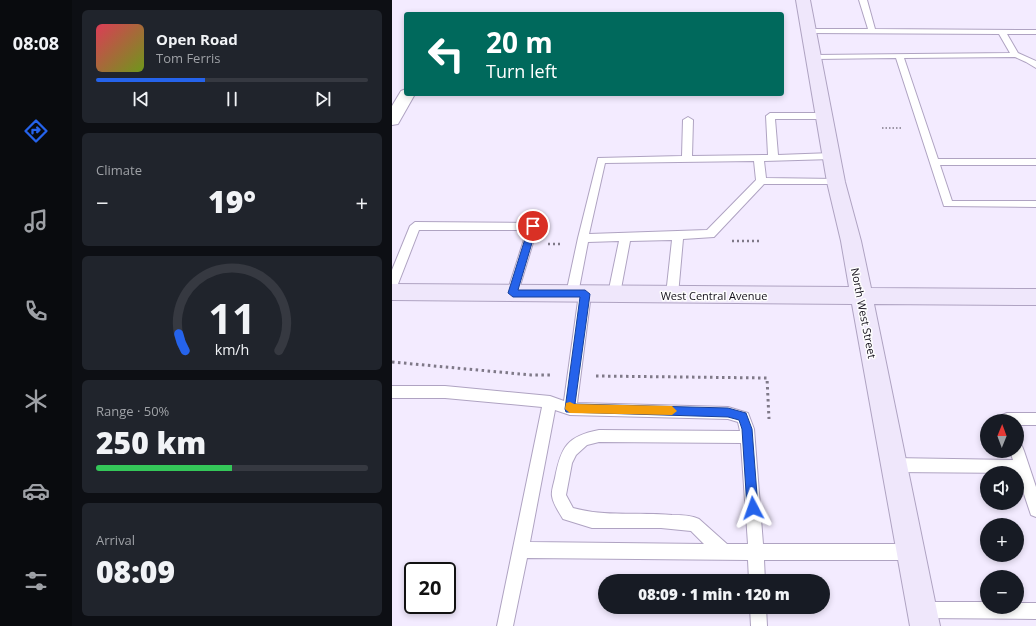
<!DOCTYPE html>
<html lang="en">
<head>
<meta charset="utf-8">
<style>
	:root { --surface:#171b24; --page:#20242c; --text:#f1f3f6; --muted:#9ea1a6; --line:#363941; --accent:#2563eb }
	body { margin:0; font-family:"Open Sans",sans-serif; background:var(--page); color:var(--text); height:100vh; display:flex; flex-direction:column; font-size:15px; white-space:nowrap }
	* { box-sizing:border-box; margin:0 }
	p { font-size:13px; color:var(--muted) }
	.icon { flex:none; width:22px; height:22px; fill:none; stroke:currentColor; stroke-width:2; stroke-linecap:round; stroke-linejoin:round }
	.map { position:relative; flex:1; overflow:hidden }
	.drawer { display:flex; flex-direction:column; gap:10px; padding:10px; background:#0d0f14; width:320px }
	.drawer>* { flex:none }
	.guide { position:absolute; left:12px; top:12px; width:380px; height:84px; border-radius:4px; box-shadow:0 2px 6px #0003; background:#00695c; color:#fff; overflow:hidden }
	.needle { width:26px; rotate:1deg }
	.fabs { position:absolute; left:588px; top:414px; display:grid; gap:8px }
	.fabs a { display:grid; place-items:center; width:44px; height:44px; border-radius:50%; background:var(--surface); box-shadow:0 2px 6px #0003; font-size:20px }
	.speed { position:absolute; left:12px; top:562px; display:flex; gap:8px; font-size:20px; font-weight:700; text-align:center }
	.speed>* { display:grid; place-content:center; width:52px; height:52px; border-radius:50%; background:var(--surface); box-shadow:0 2px 6px #0003; line-height:1 }
	.speed .limit { border:2px solid #111; border-radius:6px; background:#fff; color:#111 }
	.pin { position:absolute; display:grid; place-items:center; width:34px; height:34px; color:#fff; margin:-17px; border:2px solid #fff; border-radius:50%; box-shadow:0 1px 4px #0007 }
	.me { position:absolute; width:44px; margin:-22px; rotate:356deg; stroke-linejoin:round; filter:drop-shadow(0 0 3px #0008) }
	.turn { display:flex; align-items:center; gap:14px; height:84px; padding:0 16px; font-size:18px }
	.turn .icon { width:52px; height:52px; stroke-width:2.5 }
	.turn b { display:block; font-size:28px; line-height:34px }
	.big { font-size:30px; font-weight:800; line-height:1.1 }
	.drawer .widget { flex:1; display:flex; flex-direction:column; justify-content:center; gap:6px; min-width:0; padding:0 14px; border-radius:6px; background:var(--page) }
	.drawer .dial { align-items:center; gap:0 }
	.dial svg { height:104px; overflow:visible; fill:none; stroke:var(--line); stroke-width:7; stroke-linecap:round; text-anchor:middle }
	.dial text { fill:var(--text); stroke:none }
	.song { display:flex; align-items:center; gap:12px }
	.cover { width:48px; height:48px; border-radius:6px; background:linear-gradient(135deg,hsl(350 70% 55%),hsl(80 70% 35%)) }
	.played { height:4px; border-radius:2px; background:linear-gradient(90deg,var(--accent) 40%,var(--line) 40%) }
	.keys { display:flex; justify-content:space-around; direction:ltr }
	.heat { display:flex; justify-content:space-between; align-items:center; font-size:22px; direction:ltr }
	.charge { height:6px; border-radius:3px; background:linear-gradient(90deg,#34c759 50%,var(--line) 0) }
	.trip { position:absolute; left:206px; top:574px; width:232px; height:40px; border-radius:20px; background:var(--surface); box-shadow:0 2px 6px #0003; font-weight:800; line-height:40px; text-align:center }
	main { display:flex; flex:1; min-height:0 }
	.dock { display:flex; flex-direction:column; width:72px; justify-content:space-around; align-items:center; background:#090b0e; color:var(--muted) }
	.dock .icon { width:28px; height:28px }
	.dock .on { color:var(--accent) }
	.dock b { font-size:18px; color:var(--text) }
	.map>svg:first-child { display:block }
	.lines { fill:none; stroke-linecap:round; stroke-linejoin:round }
	.lane-casing { stroke:#afa3c2; stroke-width:2 }
	.street-casing { stroke:#afa3c2; stroke-width:2 }
	.secondary-casing { stroke:#afa3c2; stroke-width:2 }
	.path-far2 { stroke:#7f7988; stroke-width:1.5; stroke-dasharray:1.5 2; stroke-linecap:butt }
	.path-far1 { stroke:#7f7988; stroke-width:2.5; stroke-dasharray:2 3; stroke-linecap:butt }
	.path { stroke:#7f7988; stroke-width:3; stroke-dasharray:2.5 3.5; stroke-linecap:butt }
	.lane { fill:#fff; fill-rule:evenodd }
	.street { fill:#fff; fill-rule:evenodd }
	.secondary { fill:#efe7fb; fill-rule:evenodd }
	.route { fill:#2563eb; stroke:#184099 }
	.slow { fill:#f59e0b }
	.labels { text-anchor:middle; dominant-baseline:central; stroke-width:3; stroke-linejoin:round; paint-order:stroke }
	.street-label { font-size:11px; fill:#14101b; stroke:#fdfdfd }
</style>
</head>
<body>
<main>
<nav class="dock">
<b>08:08</b>
<svg class="icon on" aria-label="directions" viewBox="0 0 24 24"><path d="M12 3l9 9-9 9-9-9zM9 14v-3h6M13 9l2 2-2 2"/></svg>
<svg class="icon" aria-label="music" viewBox="0 0 24 24"><path d="M9 18V5l10-2v13"/><circle cx="6" cy="18" r="3"/><circle cx="16" cy="16" r="3"/></svg>
<svg class="icon" aria-label="phone" viewBox="0 0 24 24"><path d="M5 4h4l2 5-3 2q2 4 5 5l2-3 5 2v4C11 20 4 13 5 4z"/></svg>
<svg class="icon" aria-label="climate" viewBox="0 0 24 24"><path d="M12 3v18M4 7l16 10M4 17L20 7"/></svg>
<svg class="icon" aria-label="car" viewBox="0 0 24 24"><path d="M5 17H2v-5l4-1 3-4h7l3 4 3 1v5h-3M9 17h6M6 11h13"/><circle cx="7" cy="17" r="2"/><circle cx="17" cy="17" r="2"/></svg>
<svg class="icon" aria-label="filters" viewBox="0 0 24 24"><path d="M4 7h16M4 17h16"/><circle cx="9" cy="7" r="2"/><circle cx="15" cy="17" r="2"/></svg>
</nav>
<section class="drawer">
<div class="widget">
<div class="song"><i class="cover"></i><div><b>Open Road</b><p>Tom Ferris</p></div></div>
<div class="played"></div>
<div class="keys"><svg class="icon" aria-label="previous" viewBox="0 0 24 24"><path d="M18 5L8 12l10 7zM5 5v14"/></svg><svg class="icon" aria-label="pause" viewBox="0 0 24 24"><path d="M8 5v14M16 5v14"/></svg><svg class="icon" aria-label="next" viewBox="0 0 24 24"><path d="M6 5l10 7-10 7zM19 5v14"/></svg></div>
</div>
<div class="widget"><p>Climate</p>
<div class="heat"><a>−</a><b class="big">19°</b><a>+</a></div>
</div>
<div class="widget dial"><svg viewBox="0 0 100 80">
<path d="M14 69A42 42 0 1 1 86 69"/>
<path d="M14 69A42 42 0 0 1 9 56" stroke="#2563eb"/>
<text x="50" y="56" font-size="32" font-weight="700">11</text>
<text x="50" y="72" font-size="11">km/h</text>
</svg></div>
<div class="widget"><p>Range · 50%</p><b class="big">250 km</b><div class="charge"></div></div>
<div class="widget"><p>Arrival</p><b class="big">08:09</b></div>
</section>
<div class="map">
<svg width="644" height="626" viewBox="0 0 644 626">
	<rect width="100%" height="100%" fill="#f3ebff"/>
	<g class="lines">
		<g class="lane-casing">
			<path id="lane" d="M467 0H475L483 29 644 30V34H615L626 53 644 61V68L634 62 623 57 512 58 546 159H644V165H548L560 201H644V207L552 206 504 58 423 59 419 57 423 55 618 53 607 34 418 33 414 31 418 29H476Z
				M378 113H433L437 116 433 119H383L386 155 440 153 445 156 440 159 372 161 374 178 444 179 449 182 448 184H372L322 237 291 239 286 295 284 298H276L274 295 280 240 238 241 228 294 226 297H218L216 294 227 241 196 242 186 294 184 297H176L174 294 186 238 206 158 290 156 291 120 296 117 301 120 300 156 376 155 374 116ZM362 161 364 180 315 230 197 234 213 163Z
				M23 222 145 223 146 226 125 296H117L115 293 135 230H27L6 284 4 287 0 288V270L18 226Z
				M193 290 197 291 199 294 185 403 336 407 356 413 362 429 371 544H518L524 546 526 552 524 558 518 560H372L373 581H357L356 560 135 558 121 626H105L150 407 53 398H0V386H53L158 396 172 401 187 294 189 291ZM163 410 178 415 336 419 346 422 348 431 207 430C175 436 169 447 163 478 162 483 159 491 160 496 161 504 167 512 171 519L200 528H269L299 531 312 544 138 542ZM207 442 349 443 356 544H335L307 519C299 515 289 515 280 515 246 512 214 517 181 508L174 495 180 463 184 455 195 445Z
				M615 413H644V425H625V421H609L610 415Z
				M625 445 630 446 632 451 644 487V517L639 515 625 473 501 472 496 470 494 465 496 460 501 458 621 460 618 451H625Z
				M530 602H595V607H625V603H644V619L530 618 524 616 522 610 524 604Z
				M358 607H374L375 626H359Z"/>
		</g>
		<g class="street-casing">
			<path id="street" d="M14 89V94H23L6 124 0 125V106L9 91Z"/>
		</g>
		<g class="secondary-casing">
			<path id="secondary" d="M404 0H418L453 182 469 241 479 288 644 289V305L482 304 548 626H518L460 304 0 300V284L457 287 449 241 435 182Z"/>
		</g>
		<path class="path-far2" d="M490 128H511"/>
		<path class="path-far1" d="M340 241H368
			M156 244H169"/>
		<path class="path" d="M0 362 139 375H161
			M204 376 375 378 377 419"/>
		<use href="#lane" class="lane"/>
		<use href="#street" class="street"/>
		<use href="#secondary" class="secondary"/>
	</g>
	<path class="route" d="M141 223 145 226 126 290H193L198 294 183 404 336 408 354 413 360 429 366 508 365 512 361 514 357 512 355 508 350 429 347 420 336 417 174 412 173 409 188 297H121L116 293 137 226Z"/>
	<path class="slow" d="M178 402 182 404 280 406 285 411 280 415 178 413 173 409 174 403Z"/>
	<g class="labels">
		<g class="street-label">
			<text x="322" y="295">West Central Avenue</text>
			<text transform="translate(472 313) rotate(79)">North West Street</text>
		</g>
	</g>
</svg>
<div class="fabs">
<a><svg class="needle" viewBox="-14 -14 28 28"><path d="M0-13l5 13h-10z" fill="#e53935"/><path d="M0 13l5-13h-10z" fill="#9ea1a6"/></svg></a>
<a><svg class="icon" aria-label="sound" viewBox="0 0 24 24"><path d="M4 9h4l5-4v14l-5-4H4zM17 9q2 3 0 6"/></svg></a>
<a>+</a>
<a>−</a>
</div>
<div class="speed"><div class="limit">20</div></div>
<div class="pin" style="left:141px;top:226px;background:#d93025"><svg class="icon" aria-label="arrive" viewBox="0 0 24 24"><path d="M6 21V4h12l-3 4 3 4H6"/></svg></div>
<svg class="me" style="left:361px;top:508px" viewBox="-20 -20 40 40"><path d="M0-17L14 15 0 8-14 15z" fill="#2563eb" stroke="#fff" stroke-width="4"/></svg>
<div class="trip">08:09 · 1 min · 120 m</div>
<div class="guide">
<div class="turn"><svg class="icon" aria-label="left" viewBox="0 0 24 24"><path d="M17 20v-9H6M10 6l-5 5 5 5"/></svg><div><b>20 m</b>Turn left</div></div>
</div>
</div>
</main>
</body>
</html>
